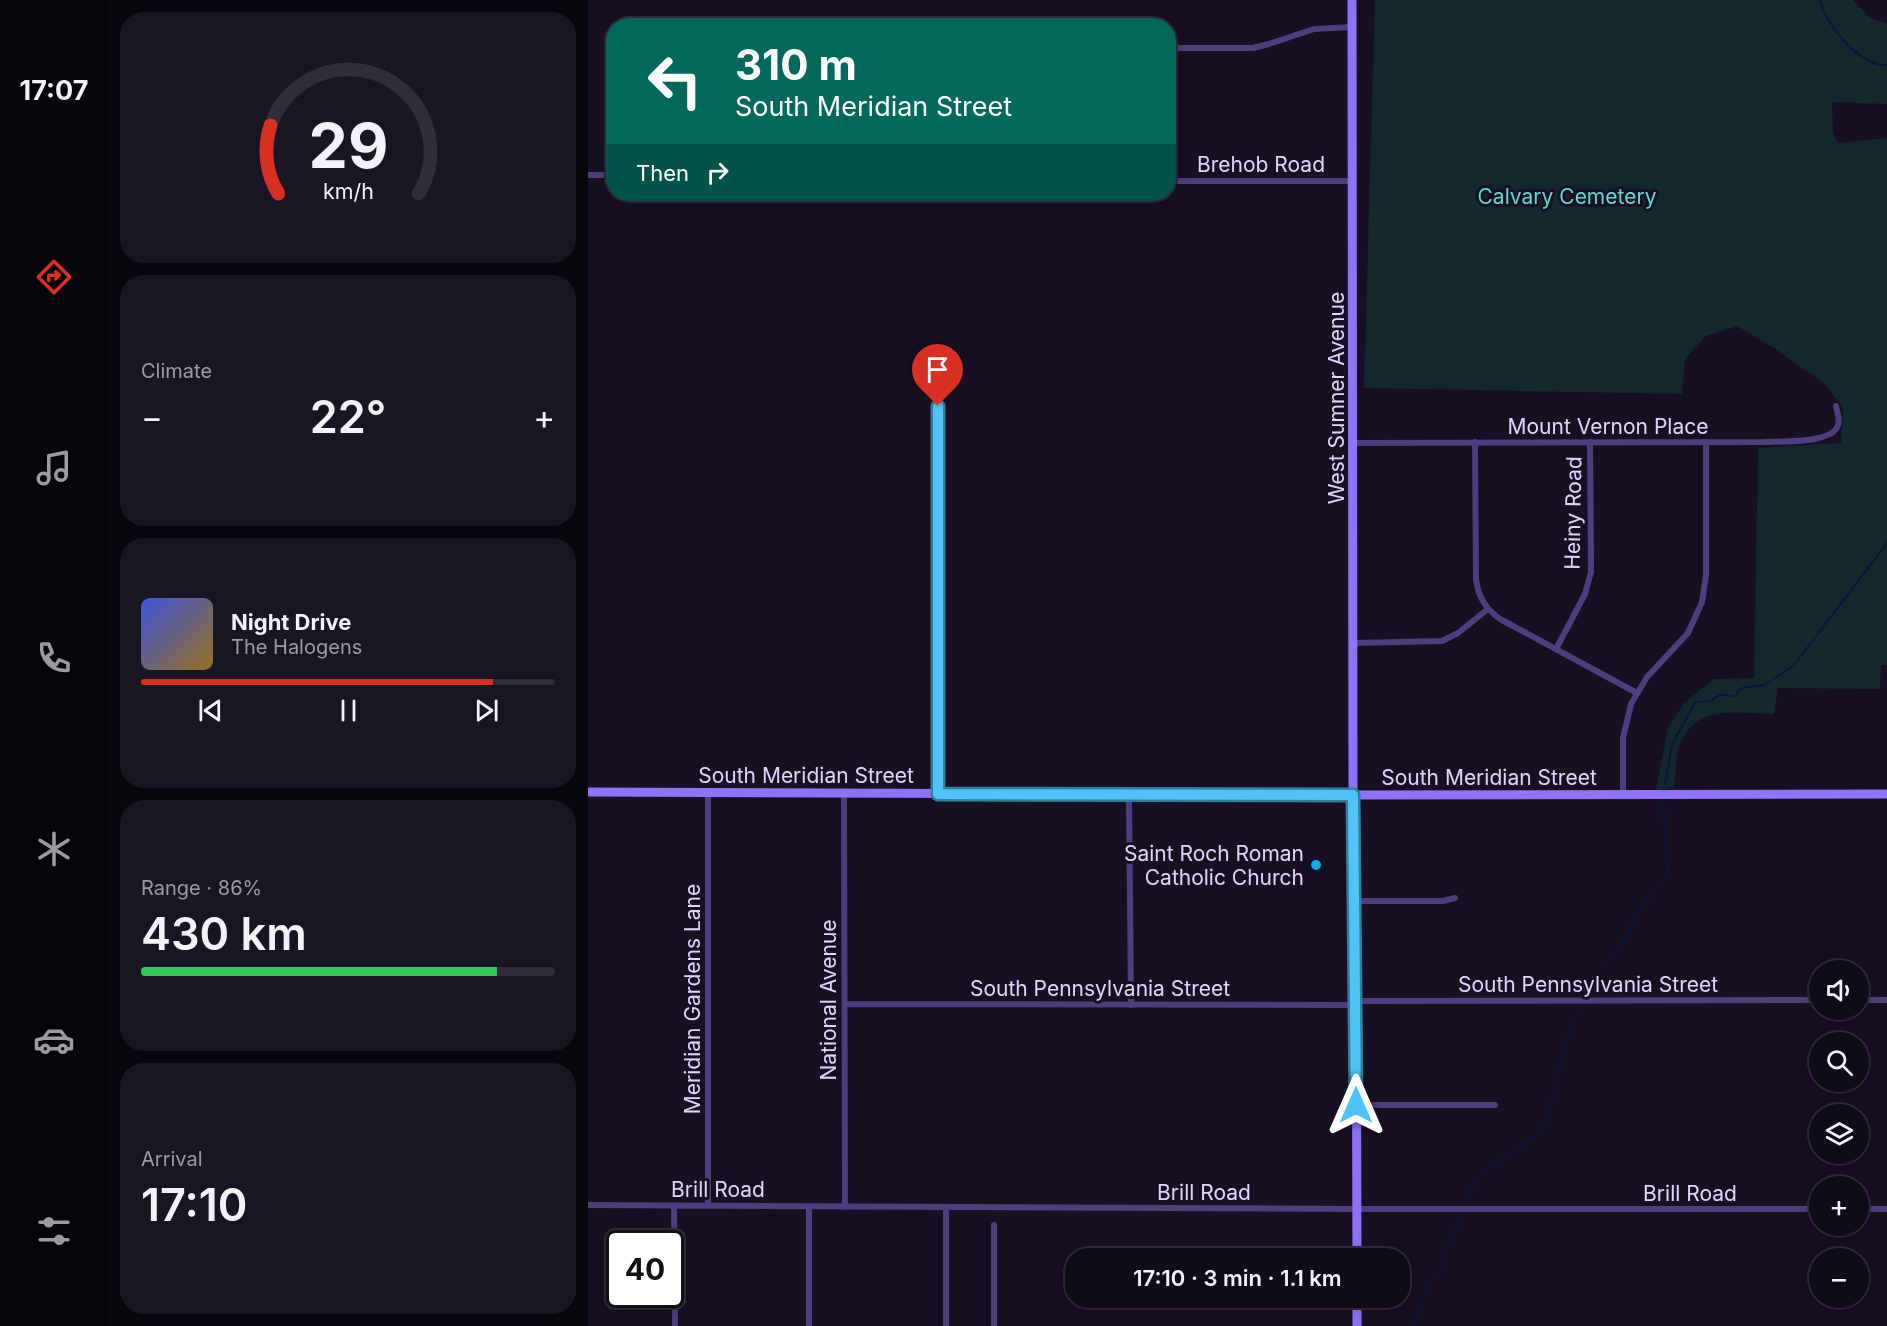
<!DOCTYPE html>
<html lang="en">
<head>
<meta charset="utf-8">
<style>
	:root { --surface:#110c1a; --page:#1a1523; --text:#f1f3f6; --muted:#9c9ba2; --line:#302c39; --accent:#d93025 }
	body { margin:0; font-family:Inter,sans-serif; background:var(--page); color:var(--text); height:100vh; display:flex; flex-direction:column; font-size:22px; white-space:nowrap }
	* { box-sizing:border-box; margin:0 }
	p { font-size:20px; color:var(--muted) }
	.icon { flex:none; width:33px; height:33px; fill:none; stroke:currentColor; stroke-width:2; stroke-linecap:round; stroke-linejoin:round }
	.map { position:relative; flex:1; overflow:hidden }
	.sheet { display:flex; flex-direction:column; gap:12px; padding:12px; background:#09070e; width:480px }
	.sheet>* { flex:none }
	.hud { position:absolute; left:18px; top:18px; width:570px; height:183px; border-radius:24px; box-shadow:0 3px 15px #0003,0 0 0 2px var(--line); background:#00695c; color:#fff; overflow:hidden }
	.tools { position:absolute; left:1221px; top:960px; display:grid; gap:12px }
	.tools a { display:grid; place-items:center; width:60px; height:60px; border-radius:50%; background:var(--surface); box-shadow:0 3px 15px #0003,0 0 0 2px var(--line); font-size:30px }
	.speed { position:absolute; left:18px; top:1230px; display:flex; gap:12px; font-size:30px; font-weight:700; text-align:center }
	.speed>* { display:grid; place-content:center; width:78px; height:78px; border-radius:50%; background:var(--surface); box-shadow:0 3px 15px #0003,0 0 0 2px var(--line); line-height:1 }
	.speed .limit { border:3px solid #111; border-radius:9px; background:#fff; color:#111 }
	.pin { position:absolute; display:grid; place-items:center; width:51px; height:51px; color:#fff; margin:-62px -26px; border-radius:50% 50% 50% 0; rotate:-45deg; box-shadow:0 0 6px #0007 }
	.pin .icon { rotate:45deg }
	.me { position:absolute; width:66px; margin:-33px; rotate:0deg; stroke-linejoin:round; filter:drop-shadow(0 0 4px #0008) }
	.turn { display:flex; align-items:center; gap:21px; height:126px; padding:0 30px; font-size:27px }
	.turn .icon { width:78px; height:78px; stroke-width:2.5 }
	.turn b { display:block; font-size:42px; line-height:51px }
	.then { display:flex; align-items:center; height:57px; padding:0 30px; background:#0003; gap:12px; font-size:22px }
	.big { font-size:45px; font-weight:600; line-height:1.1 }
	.sheet .tile { flex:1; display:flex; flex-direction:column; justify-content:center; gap:9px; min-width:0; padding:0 21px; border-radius:24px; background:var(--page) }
	.sheet .dial { align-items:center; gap:0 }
	.dial svg { height:156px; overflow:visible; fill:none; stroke:var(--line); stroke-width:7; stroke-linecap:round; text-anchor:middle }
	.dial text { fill:var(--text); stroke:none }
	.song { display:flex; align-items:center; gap:18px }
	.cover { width:72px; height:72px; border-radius:9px; background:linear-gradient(135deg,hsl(230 70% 55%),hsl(40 70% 35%)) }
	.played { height:6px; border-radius:3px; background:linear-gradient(90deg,var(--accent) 85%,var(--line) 85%) }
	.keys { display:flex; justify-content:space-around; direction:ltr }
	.heat { display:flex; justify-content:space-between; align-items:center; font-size:33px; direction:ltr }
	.charge { height:9px; border-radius:4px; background:linear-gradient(90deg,#34c759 86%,var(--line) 0) }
	.trip { position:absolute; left:477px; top:1248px; width:345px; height:60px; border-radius:24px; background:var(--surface); box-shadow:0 3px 15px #0003,0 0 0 2px var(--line); font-weight:600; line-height:60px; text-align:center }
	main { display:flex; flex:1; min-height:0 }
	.menu { display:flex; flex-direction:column; width:108px; justify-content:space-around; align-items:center; background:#07050a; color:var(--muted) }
	.menu .icon { width:42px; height:42px }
	.menu .current { color:var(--accent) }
	.menu b { font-size:27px; color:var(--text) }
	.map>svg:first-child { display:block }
	.green { fill:#13282c }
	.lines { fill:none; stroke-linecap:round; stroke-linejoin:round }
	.stream { stroke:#0d153e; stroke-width:2 }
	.street { stroke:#4d3e7e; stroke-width:6 }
	.secondary { stroke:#8f72f5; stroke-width:9 }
	.route-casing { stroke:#337fa1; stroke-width:15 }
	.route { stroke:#4fc3f7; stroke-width:10 }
	.poi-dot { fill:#10abec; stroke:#171023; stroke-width:2 }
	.labels { text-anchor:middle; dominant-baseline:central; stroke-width:6; stroke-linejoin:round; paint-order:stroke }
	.street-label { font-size:21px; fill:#e0d4fc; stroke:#171023 }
	.park-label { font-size:21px; fill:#65d7d1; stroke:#171023 }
	.poi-label { font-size:21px; fill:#e0d4fc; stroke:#171023; text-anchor:end }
</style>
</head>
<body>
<main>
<nav class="menu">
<b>17:07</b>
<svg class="icon current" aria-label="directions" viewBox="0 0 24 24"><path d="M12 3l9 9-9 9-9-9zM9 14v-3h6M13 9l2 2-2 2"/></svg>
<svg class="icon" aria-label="music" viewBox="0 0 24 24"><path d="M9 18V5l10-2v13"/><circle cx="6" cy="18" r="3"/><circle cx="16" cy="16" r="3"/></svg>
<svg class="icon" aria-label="phone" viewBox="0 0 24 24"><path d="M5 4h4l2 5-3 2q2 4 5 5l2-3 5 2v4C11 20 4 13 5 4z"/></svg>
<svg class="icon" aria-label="climate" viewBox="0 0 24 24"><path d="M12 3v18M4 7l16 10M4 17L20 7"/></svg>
<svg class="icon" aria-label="car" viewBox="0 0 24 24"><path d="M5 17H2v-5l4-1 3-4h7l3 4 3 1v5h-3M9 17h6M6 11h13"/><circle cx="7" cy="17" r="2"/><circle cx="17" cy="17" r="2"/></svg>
<svg class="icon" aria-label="filters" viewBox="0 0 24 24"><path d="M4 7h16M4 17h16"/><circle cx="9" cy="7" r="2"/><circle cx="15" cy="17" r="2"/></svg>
</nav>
<section class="sheet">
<div class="tile dial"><svg viewBox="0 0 100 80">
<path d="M14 69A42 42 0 1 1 86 69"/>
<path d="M14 69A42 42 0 0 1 10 34" stroke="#d93025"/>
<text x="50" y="56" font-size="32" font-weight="700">29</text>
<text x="50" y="72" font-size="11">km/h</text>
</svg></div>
<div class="tile"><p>Climate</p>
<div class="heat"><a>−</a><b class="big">22°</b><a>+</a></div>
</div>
<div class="tile">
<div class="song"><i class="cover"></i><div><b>Night Drive</b><p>The Halogens</p></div></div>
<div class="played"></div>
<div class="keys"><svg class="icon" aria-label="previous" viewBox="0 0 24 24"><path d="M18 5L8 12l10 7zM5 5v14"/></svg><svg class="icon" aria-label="pause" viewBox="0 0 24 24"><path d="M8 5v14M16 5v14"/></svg><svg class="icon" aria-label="next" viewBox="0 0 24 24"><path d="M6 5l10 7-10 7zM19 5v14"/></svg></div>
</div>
<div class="tile"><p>Range · 86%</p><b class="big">430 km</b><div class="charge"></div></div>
<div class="tile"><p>Arrival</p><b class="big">17:10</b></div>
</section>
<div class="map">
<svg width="1299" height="1326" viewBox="0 0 1299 1326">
	<rect width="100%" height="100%" fill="#171023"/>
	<path class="green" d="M787 0H1265L1283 19 1299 23V104L1244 102 1245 132 1249 143 1299 138V665H1293L1292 689 1190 688 1186 714C1148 713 1103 703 1090 750 1087 762 1088 776 1086 788L1068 790 1080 728 1096 703 1126 679 1166 678 1170 448 1253 443 1255 408 1238 385 1186 348 1149 326 1118 336 1097 359 1094 394 776 388Z"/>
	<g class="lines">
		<path class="stream" d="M1232 0C1237 24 1272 67 1299 65
			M1077 784 1084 745 1107 702 1122 701 1131 695 1147 696 1154 688 1177 685 1206 665 1299 543
			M1018 961 1033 945 1054 906 1078 878 1080 872 1075 802
			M997 991 1007 976
			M875 1205C878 1178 931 1146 953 1132L971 1077 973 1053 990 1011
			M845 1280C857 1272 854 1261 858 1249 861 1236 871 1226 875 1213
			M824 1326 834 1298 842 1286"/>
		<path class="street" d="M580 48H665L681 44 726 29 765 27
			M0 175H26
			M580 181H765
			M350 389V794
			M887 442 888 579C890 597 899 611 914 620L1049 693
			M766 443 1175 442C1192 441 1245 444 1250 425 1252 418 1249 412 1248 406
			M767 643 854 641 870 633 900 609
			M968 649 997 594 1003 572 1002 442
			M256 793 257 1207
			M541 794 543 1005
			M1035 795V738L1043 704 1059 677 1100 633 1114 602 1118 575V442
			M768 901H855L867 898
			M1270 1000H1299
			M768 1001 1232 1000
			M257 1004 768 1005
			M768 1105H907
			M0 1205 768 1209H1232
			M86 1206 87 1326
			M120 1206V792
			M221 1206V1326
			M358 1208V1326
			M1270 1209H1299
			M406 1326V1225"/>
		<path class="secondary" d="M764 0 765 795 768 901 769 1258
			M0 792 753 795 1299 794
			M769 1298V1326"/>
	</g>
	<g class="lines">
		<g class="route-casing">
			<path id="route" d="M350 406V794L765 795 768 1105"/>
		</g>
		<use href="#route" class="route"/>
	</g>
	<circle class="poi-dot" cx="728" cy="865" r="6"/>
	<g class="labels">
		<g class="street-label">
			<text x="673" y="164">Brehob Road</text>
			<text transform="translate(748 398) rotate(-90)">West Sumner Avenue</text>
			<text x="1020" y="426">Mount Vernon Place</text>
			<text transform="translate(985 513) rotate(-89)">Heiny Road</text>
			<text x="218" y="775">South Meridian Street</text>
			<text x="901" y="777">South Meridian Street</text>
			<text x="1000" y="984">South Pennsylvania Street</text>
			<text x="512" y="988">South Pennsylvania Street</text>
			<text transform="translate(104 999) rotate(-90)">Meridian Gardens Lane</text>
			<text transform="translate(240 1000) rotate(-90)">National Avenue</text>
			<text x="130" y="1189">Brill Road</text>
			<text x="616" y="1192">Brill Road</text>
			<text x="1102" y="1193">Brill Road</text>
		</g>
		<g class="park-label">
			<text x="979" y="196">Calvary Cemetery</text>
		</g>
		<g class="poi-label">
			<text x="716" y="853">Saint Roch Roman<tspan x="716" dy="24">Catholic Church</tspan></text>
		</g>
	</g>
</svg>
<div class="tools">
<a><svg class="icon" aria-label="sound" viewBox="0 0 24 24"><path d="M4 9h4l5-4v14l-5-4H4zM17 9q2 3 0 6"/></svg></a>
<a><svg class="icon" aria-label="search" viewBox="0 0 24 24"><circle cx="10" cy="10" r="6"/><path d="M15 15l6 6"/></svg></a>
<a><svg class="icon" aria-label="layers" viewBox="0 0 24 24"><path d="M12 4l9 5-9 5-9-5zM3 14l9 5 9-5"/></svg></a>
<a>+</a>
<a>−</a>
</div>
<div class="speed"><div class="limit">40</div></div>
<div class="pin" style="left:350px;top:406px;background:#d93025"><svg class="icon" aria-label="arrive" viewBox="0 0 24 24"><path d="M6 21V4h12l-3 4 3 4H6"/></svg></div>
<svg class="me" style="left:768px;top:1105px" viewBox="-20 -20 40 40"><path d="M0-17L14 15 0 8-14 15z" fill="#4fc3f7" stroke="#fff" stroke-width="4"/></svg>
<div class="trip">17:10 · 3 min · 1.1 km</div>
<div class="hud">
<div class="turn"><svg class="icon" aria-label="left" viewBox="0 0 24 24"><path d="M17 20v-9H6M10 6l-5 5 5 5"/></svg><div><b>310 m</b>South Meridian Street</div></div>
<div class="then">Then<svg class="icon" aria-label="right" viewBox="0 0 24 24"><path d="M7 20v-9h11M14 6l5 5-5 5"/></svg></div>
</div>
</div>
</main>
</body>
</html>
